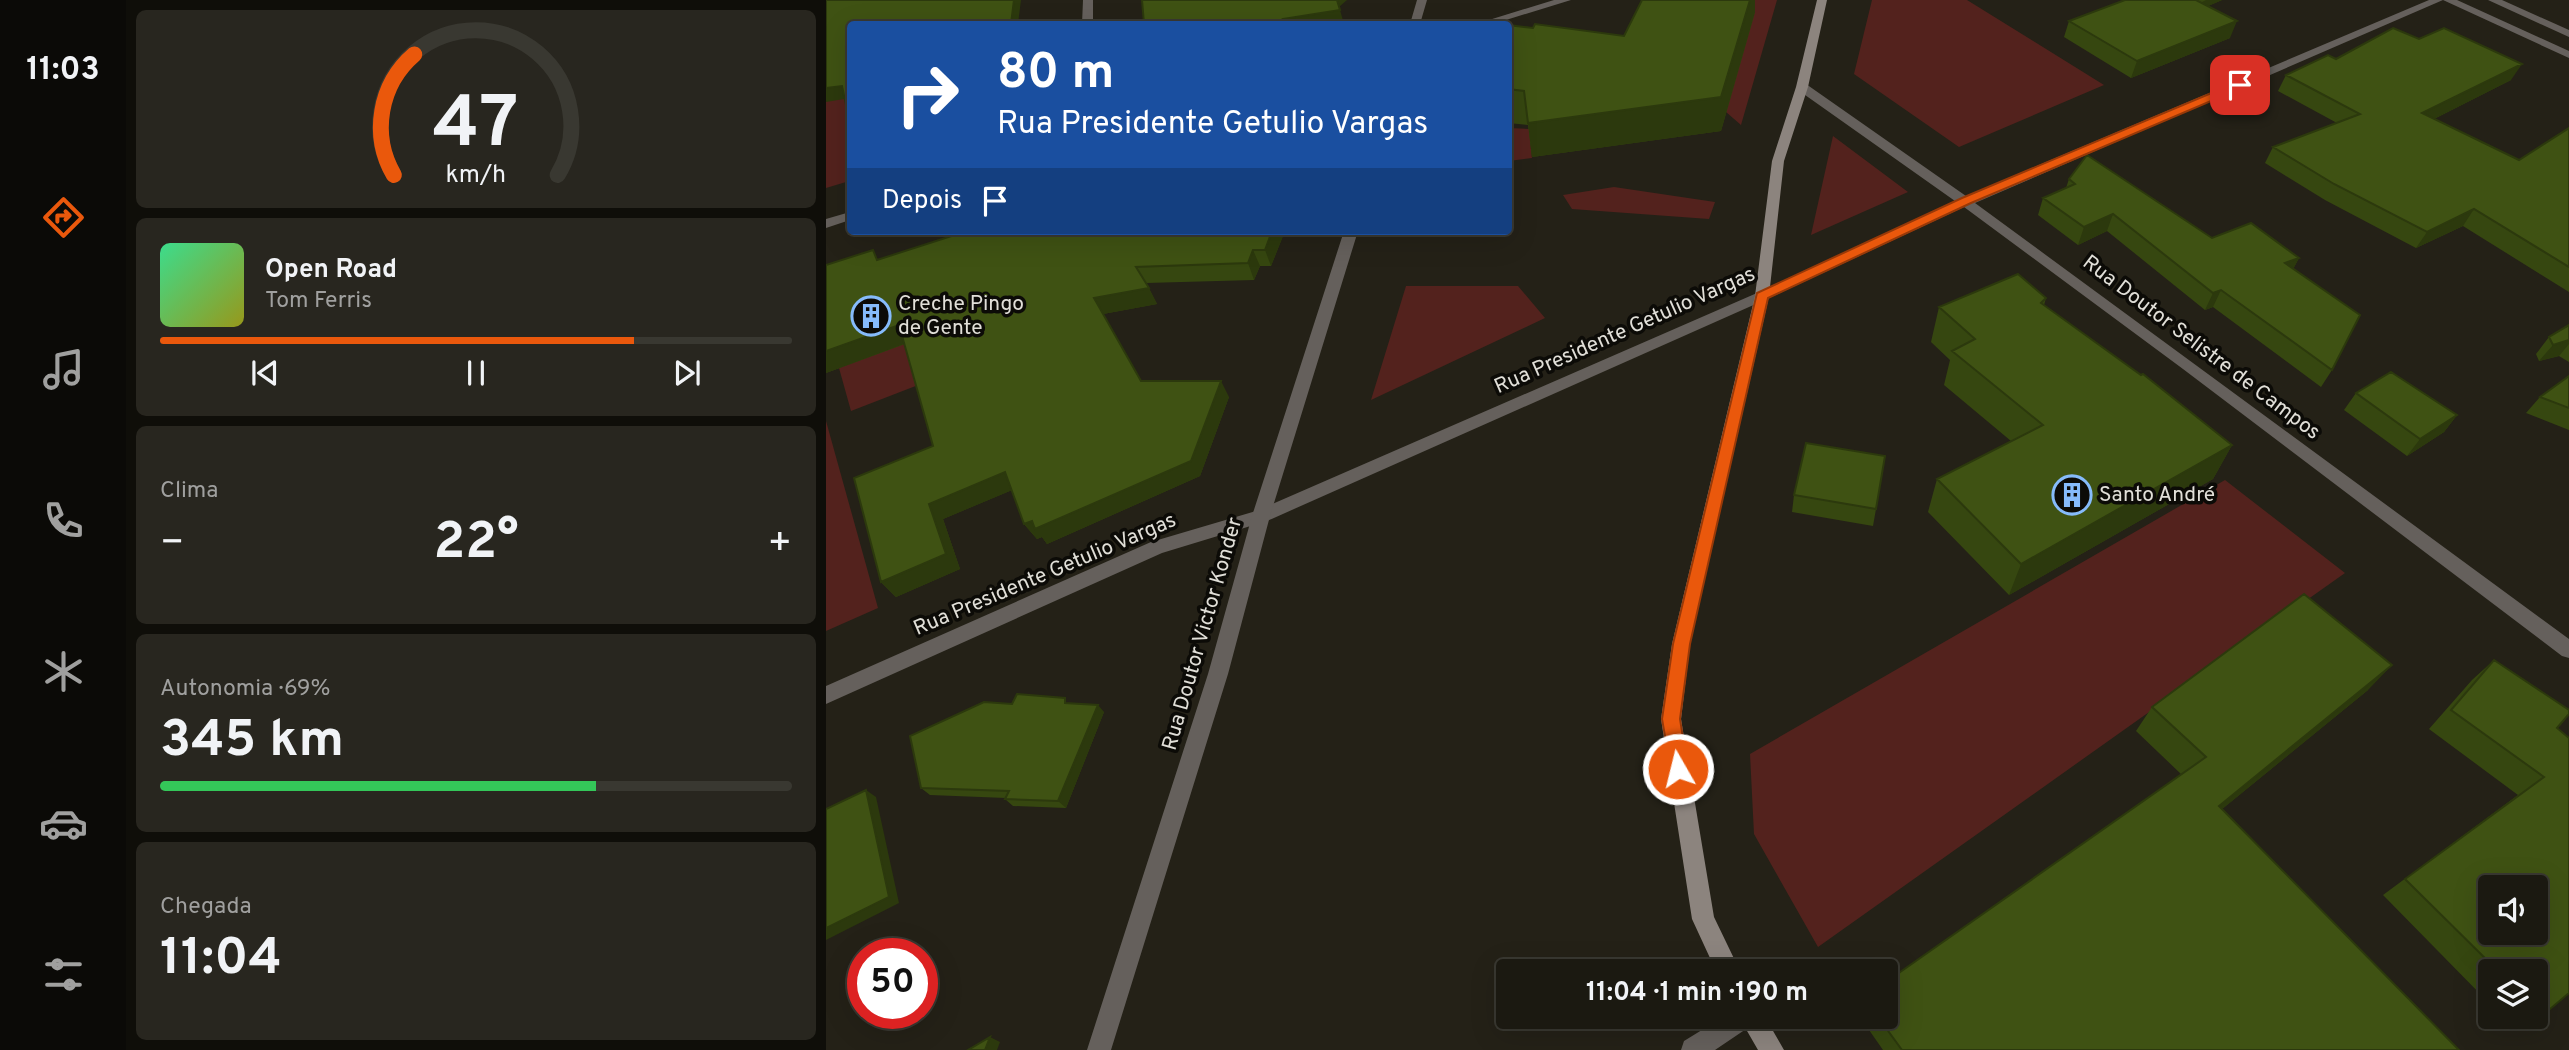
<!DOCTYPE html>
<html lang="pt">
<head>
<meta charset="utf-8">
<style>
	:root { --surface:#1b1911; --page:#28261f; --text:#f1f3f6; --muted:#a0a09f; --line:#393831; --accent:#ea580c }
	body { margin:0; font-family:Overpass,sans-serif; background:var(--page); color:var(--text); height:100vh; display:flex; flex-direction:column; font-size:26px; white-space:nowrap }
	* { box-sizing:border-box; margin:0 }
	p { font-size:23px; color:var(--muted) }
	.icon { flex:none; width:38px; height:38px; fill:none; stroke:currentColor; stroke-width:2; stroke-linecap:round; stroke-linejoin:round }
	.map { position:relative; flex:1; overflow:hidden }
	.side { display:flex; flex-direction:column; gap:10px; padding:10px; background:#0f0e09; width:700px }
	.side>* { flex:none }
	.top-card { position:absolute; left:21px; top:21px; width:665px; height:214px; border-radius:7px; box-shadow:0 7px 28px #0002,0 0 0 2px var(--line); background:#1a4fa0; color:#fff; overflow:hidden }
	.controls { position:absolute; left:1652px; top:875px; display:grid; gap:14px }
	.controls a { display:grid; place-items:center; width:70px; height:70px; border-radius:7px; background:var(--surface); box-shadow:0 7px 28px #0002,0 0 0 2px var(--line); font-size:35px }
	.speed { position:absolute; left:21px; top:938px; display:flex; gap:14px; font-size:35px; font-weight:700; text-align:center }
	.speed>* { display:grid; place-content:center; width:91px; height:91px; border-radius:50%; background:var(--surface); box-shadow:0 7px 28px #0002,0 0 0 2px var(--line); line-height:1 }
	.speed .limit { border:10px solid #d22; background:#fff; color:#111 }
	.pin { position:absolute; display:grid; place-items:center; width:60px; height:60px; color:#fff; margin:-30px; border-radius:14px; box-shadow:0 4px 10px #0006 }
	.me { position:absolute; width:77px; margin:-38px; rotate:352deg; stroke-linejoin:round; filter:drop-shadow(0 0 5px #0008) }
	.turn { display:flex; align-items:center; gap:24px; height:147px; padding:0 35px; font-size:32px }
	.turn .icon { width:91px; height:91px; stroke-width:2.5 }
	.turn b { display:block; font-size:49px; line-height:60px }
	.then { display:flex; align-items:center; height:66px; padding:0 35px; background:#0003; gap:14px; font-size:26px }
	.big { font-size:52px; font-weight:700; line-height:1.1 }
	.side .card { flex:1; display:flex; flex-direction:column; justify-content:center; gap:10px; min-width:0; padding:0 24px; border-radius:10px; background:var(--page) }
	.side .dial { align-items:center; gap:0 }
	.dial svg { height:182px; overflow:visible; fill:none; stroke:var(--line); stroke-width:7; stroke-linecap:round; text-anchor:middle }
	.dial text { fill:var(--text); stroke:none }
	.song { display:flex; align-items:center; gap:21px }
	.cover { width:84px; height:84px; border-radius:10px; background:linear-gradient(135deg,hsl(150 70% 55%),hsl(60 70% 35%)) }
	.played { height:7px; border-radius:4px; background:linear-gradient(90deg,var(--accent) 75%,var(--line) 75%) }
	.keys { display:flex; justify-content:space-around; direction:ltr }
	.heat { display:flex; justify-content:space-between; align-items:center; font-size:38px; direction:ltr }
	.charge { height:10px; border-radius:5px; background:linear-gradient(90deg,#34c759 69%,var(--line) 0) }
	.trip { position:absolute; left:670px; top:959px; width:402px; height:70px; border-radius:7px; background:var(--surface); box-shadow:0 7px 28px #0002,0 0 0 2px var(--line); font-weight:700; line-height:70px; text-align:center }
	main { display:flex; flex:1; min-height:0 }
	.tabs { display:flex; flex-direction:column; width:126px; justify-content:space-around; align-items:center; background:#0b0a07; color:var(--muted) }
	.tabs .icon { width:49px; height:49px }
	.tabs .current { color:var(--accent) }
	.tabs b { font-size:32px; color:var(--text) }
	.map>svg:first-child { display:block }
	.green { fill:#53221d }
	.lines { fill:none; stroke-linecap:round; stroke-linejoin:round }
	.minor { fill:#65605c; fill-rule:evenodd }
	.tertiary { fill:#65605c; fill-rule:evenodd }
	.secondary { fill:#8c847e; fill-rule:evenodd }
	.wall { fill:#364710 }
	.shaded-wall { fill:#2c390d }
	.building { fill:#3f5213; stroke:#2c390d; stroke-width:2; fill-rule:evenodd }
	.route { fill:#ea580c; stroke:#983908; stroke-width:2 }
	.labels { text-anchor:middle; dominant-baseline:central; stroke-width:7; stroke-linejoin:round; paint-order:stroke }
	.poi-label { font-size:21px; fill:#e1dfd8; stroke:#0c0b07; text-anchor:start }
	.street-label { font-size:21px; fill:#e1dfd8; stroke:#0c0b07 }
</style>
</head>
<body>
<main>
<nav class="tabs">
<b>11:03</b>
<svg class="icon current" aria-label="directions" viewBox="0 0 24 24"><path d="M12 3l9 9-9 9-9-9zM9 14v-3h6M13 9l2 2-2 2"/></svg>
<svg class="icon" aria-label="music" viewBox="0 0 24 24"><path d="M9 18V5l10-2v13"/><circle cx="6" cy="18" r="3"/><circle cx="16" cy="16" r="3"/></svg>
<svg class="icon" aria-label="phone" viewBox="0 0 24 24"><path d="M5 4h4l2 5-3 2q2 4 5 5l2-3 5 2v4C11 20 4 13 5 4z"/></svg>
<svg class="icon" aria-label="climate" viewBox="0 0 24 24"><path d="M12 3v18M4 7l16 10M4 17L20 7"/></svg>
<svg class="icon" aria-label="car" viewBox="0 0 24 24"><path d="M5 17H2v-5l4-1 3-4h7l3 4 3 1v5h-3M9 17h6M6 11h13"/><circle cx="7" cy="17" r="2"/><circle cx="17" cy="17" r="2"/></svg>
<svg class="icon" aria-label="filters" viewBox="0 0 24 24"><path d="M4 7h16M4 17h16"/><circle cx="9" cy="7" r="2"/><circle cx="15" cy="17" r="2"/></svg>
</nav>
<section class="side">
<div class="card dial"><svg viewBox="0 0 100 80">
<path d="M14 69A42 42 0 1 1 86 69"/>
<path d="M14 69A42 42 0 0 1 23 16" stroke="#ea580c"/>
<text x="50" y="56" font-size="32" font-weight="700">47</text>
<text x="50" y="72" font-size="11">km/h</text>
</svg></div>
<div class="card">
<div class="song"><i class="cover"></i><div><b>Open Road</b><p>Tom Ferris</p></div></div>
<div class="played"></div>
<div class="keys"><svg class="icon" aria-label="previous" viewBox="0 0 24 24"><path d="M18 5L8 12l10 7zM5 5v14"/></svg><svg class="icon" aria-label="pause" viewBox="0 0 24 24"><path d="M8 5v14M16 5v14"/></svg><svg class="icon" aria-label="next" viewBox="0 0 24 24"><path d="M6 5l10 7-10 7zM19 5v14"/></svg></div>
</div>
<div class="card"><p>Clima</p>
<div class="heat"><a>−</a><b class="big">22°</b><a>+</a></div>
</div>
<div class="card"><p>Autonomia · 69%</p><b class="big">345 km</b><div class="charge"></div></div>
<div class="card"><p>Chegada</p><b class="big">11:04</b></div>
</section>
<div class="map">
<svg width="1743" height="1050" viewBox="0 0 1743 1050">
	<rect width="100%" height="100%" fill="#242117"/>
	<path class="green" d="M845 0H951L915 125 900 112Z
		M1046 0H1141L1278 85 1133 147 1028 74Z
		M24 95V164L20 182 0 188V100Z
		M682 128 703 129 706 158 683 161Z
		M1007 136 1082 192 985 235Z
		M788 187 889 202 883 219 746 209 737 195Z
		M580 286H692L719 318 545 400Z
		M70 323 118 375 25 411 13 368 78 344Z
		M0 421 52 608 0 631Z
		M1399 480 1519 573 992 947 928 834 924 754Z"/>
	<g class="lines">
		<path class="minor" d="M257 0H267V24H256Z
			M728 0H745L667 24H650Z
			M1603 0H1617L1149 203 1743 639V658L1736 656 1357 369 1138 207 941 299 441 521 336 553 0 704V686L325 542 430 511 931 293 1129 201 972 90V84H980L1140 196Z
			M24 212V220L0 228V219Z
			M897 1017H930L926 1025 889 1050H855L858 1041Z"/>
		<path class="tertiary" d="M591 0H601L594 24H584Z
			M1617 0H1631L1743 51V58Z
			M1662 0H1676L1743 30V37Z
			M518 231H532L444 516 402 674 285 1050H261L382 674 426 516Z"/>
		<path class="secondary" d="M991 0H1001L982 87 958 161 943 296 864 644 855 719 888 917 914 971H890L866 919 835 719 846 644 929 296 946 161 970 87Z
			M913 1017H939L958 1050H932Z"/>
	</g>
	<path class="wall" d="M1299 0H1396L1382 6 1404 38 1305 78 1238 37 1243 21Z
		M929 12 895 131 706 157 702 125 682 123V25L798 36Z
		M1510 59 1685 80 1608 119 1693 160 1743 128V292L1637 226 1590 248 1499 200 1439 163 1447 147 1511 123 1452 91 1460 75Z
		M1243 179 1386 238 1473 258 1467 269 1506 370 1495 387 1387 307 1379 310 1281 231 1252 245 1212 215 1217 198 1240 188Z
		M459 231 445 266H434L428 280 320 283 331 304 277 314 315 381 403 397 374 476 221 544 216 537 211 539 198 524 186 490 117 519 134 569 70 597 55 582 107 446 79 344 0 373 54 259Z
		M1220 298 1218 305 1406 445 1387 479 1183 595 1102 512 1111 479 1185 441 1118 385 1124 360 1105 342 1113 307Z
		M1743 325V362L1733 356 1713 361 1710 354 1723 337Z
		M1743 376V430L1700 413 1714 397Z
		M1530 393 1631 415 1618 432 1581 456 1518 410Z
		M968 495 1050 509 1047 526 966 512Z
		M1668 660 1731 728 1717 1015 1688 1028 1677 1017H1710V971H1664V1004L1557 895 1692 795 1603 729 1646 680Z
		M1542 690 1396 809 1633 1050H1057L1034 1017H1060L1355 774 1310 731 1326 707Z
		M186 704H244L278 712 240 808 187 806 179 799 180 798 104 795 95 788Z"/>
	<path class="shaded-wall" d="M188 0H195L192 24H185Z
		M511 0H521L513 7Z
		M924 0H929V12L895 131 706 157 702 123Z
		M1380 0H1396L1373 10 1376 2Z
		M514 10 518 24H459L457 19Z
		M1411 21 1404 38 1305 78 1311 61Z
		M1696 64 1685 80 1586 130 1596 113Z
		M16 86 24 98 0 102V88Z
		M1648 209 1637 226 1590 248 1601 232Z
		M1287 214 1281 231 1252 245 1258 227Z
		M446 231H459L445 266 439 250Z
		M427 250 434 266 428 280 422 263Z
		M1473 258 1464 275 1459 263Z
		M323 288 331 304 277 314 268 298Z
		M1395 290 1387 307 1379 310 1387 293Z
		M73 325 86 341 0 373V351Z
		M1743 340V344L1733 356 1713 361 1727 345Z
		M395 381 403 397 374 476 221 544 216 537 211 539 198 524 206 521Z
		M1631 415 1618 432 1581 456 1594 439Z
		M1406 445 1387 479 1183 595 1195 564Z
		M179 472 191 488 117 519 134 569 70 597 55 582 103 504Z
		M1566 665 1542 690 1373 828 1393 806Z
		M272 705 278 712 240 808 232 801Z
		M40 790 50 797 73 903 0 940V928Z
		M164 1037 174 1042 171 1050H159Z"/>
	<path class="building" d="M0 0H188L185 24H24V123L16 86 0 88Z
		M316 0H511L514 10 457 19 460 24H318Z
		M816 0H924L895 97 702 123 698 91 682 89V25L707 28 709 24 798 36Z
		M1299 0H1370L1411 21 1311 61 1243 21Z
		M667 23 682 24H665Z
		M1567 28 1593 39 1618 28 1696 64 1596 113 1693 160 1743 128V267L1648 209 1601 232 1508 184 1447 147 1534 114 1460 75 1502 55 1510 59Z
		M1261 155 1386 238 1425 223 1473 258 1459 263 1534 315 1506 370 1395 290 1387 293 1287 214 1258 227 1217 198 1249 184 1243 179Z
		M141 231H446L439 250H427L422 263 310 267 323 288 268 298 315 381H395L365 461 209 529 206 521 198 524 179 472 103 504 120 554 55 582 28 478 107 446 73 325 0 351V265L47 250 51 260Z
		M1192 274 1220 298 1215 303 1315 375 1317 374 1406 445 1195 564 1111 479 1217 425 1126 351 1149 339 1113 307Z
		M1743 325V340L1727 345 1723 337Z
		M1565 372 1631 415 1594 439 1530 393Z
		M1743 376V408L1714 397Z
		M980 443 1059 456 1050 509 968 495Z
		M1478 594 1566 665 1393 806 1633 1050H1076L1052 1017H1060V982L1380 757 1326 707Z
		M1668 660 1743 710V714L1731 728 1743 738V993L1717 1015 1710 1008V971H1672L1579 879 1718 777 1625 710ZM1664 887H1710V933H1664Z
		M191 694 239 698V703L272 705 232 801 179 799 183 791 95 788 84 736 158 702 186 704Z
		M40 790 63 897 0 928V809Z
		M164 1037 159 1050H142Z"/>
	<path class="route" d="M1414 81 1419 85 1418 87 1145 203 942 298 864 644 854 719 862 769 859 776 852 778 846 776 836 719 847 644 931 293 1136 198Z"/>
	<defs>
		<g id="building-ring" transform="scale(2.0125)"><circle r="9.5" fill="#0c0b07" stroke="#86bbfb" stroke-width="1.5"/><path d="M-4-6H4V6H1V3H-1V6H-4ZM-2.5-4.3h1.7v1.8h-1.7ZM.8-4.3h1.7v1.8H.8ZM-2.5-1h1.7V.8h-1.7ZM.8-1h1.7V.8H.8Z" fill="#86bbfb"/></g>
	</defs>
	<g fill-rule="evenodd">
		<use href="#building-ring" x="45" y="316"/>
		<use href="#building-ring" x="1246" y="495"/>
	</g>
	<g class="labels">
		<g class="poi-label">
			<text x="72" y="304">Creche Pingo<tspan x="72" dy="24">de Gente</tspan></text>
			<text x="1273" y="495">Santo André</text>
		</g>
		<g class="street-label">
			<text transform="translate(799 331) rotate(-24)">Rua Presidente Getulio Vargas</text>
			<text transform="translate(1375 348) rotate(37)">Rua Doutor Selistre de Campos</text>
			<text transform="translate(219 575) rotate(-23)">Rua Presidente Getulio Vargas</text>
			<text transform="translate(377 634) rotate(-74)">Rua Doutor Victor Konder</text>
		</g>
	</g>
</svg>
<div class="controls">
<a><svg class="icon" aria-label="sound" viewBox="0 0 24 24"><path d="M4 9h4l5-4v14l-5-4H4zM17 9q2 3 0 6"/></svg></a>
<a><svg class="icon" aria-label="layers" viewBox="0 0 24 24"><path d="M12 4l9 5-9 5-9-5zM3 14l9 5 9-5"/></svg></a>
</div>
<div class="speed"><div class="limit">50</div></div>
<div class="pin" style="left:1414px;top:85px;background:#d93025"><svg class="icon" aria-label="arrive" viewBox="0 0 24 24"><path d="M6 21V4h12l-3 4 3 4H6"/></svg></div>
<svg class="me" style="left:852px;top:769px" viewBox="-20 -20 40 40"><circle r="17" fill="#ea580c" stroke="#fff" stroke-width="3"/><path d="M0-11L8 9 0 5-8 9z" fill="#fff"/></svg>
<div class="trip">11:04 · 1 min · 190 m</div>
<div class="top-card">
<div class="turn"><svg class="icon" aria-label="right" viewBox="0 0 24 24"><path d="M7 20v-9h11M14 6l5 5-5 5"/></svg><div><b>80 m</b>Rua Presidente Getulio Vargas</div></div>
<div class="then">Depois<svg class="icon" aria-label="arrive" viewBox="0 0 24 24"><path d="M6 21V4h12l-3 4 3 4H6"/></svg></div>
</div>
</div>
</main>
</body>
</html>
